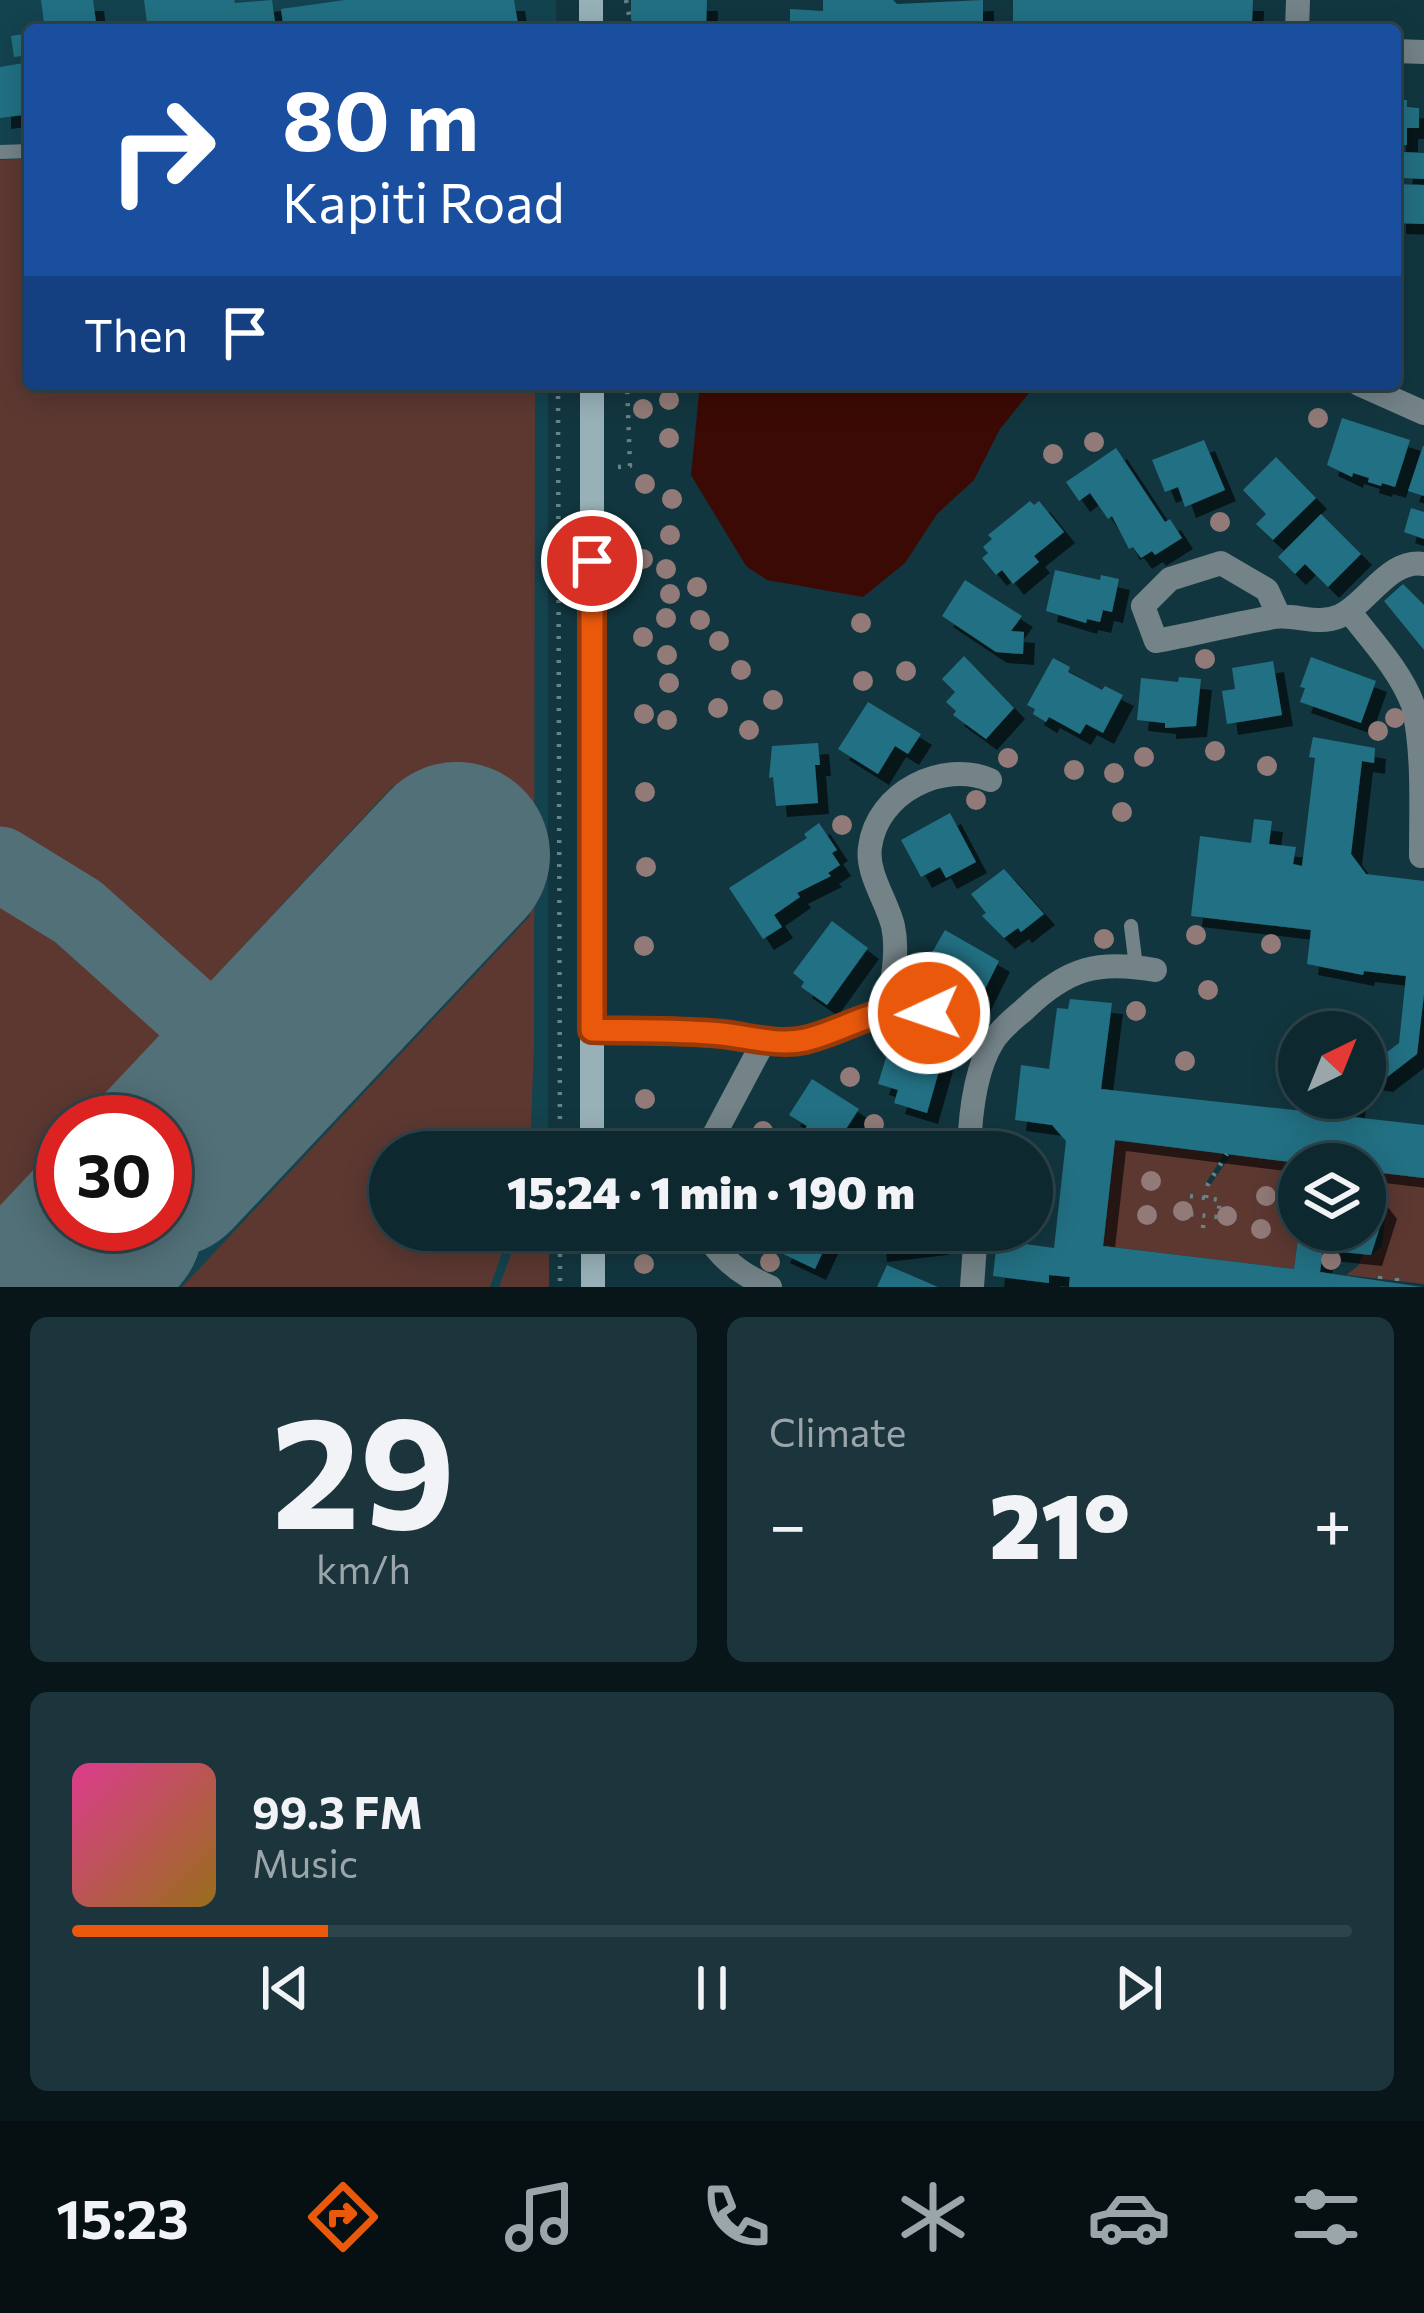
<!DOCTYPE html>
<html lang="en">
<head>
<meta charset="utf-8">
<style>
	:root { --surface:#0e282f; --page:#1c343b; --text:#f1f3f6; --muted:#9ba6aa; --line:#2e444b; --accent:#ea580c }
	body { margin:0; font-family:Commissioner,sans-serif; background:var(--page); color:var(--text); height:100vh; display:flex; flex-direction:column; font-size:45px; white-space:nowrap }
	* { box-sizing:border-box; margin:0 }
	p { font-size:39px; color:var(--muted) }
	.icon { flex:none; width:66px; height:66px; fill:none; stroke:currentColor; stroke-width:2; stroke-linecap:round; stroke-linejoin:round }
	.map { position:relative; height:1287px; overflow:hidden }
	.side { display:flex; flex-direction:column; gap:30px; padding:30px; background:#08161a; flex:1 }
	.side>* { flex:none }
	.banner { position:absolute; left:24px; top:24px; width:1377px; height:366px; border-radius:12px; box-shadow:0 6px 30px #0003,0 0 0 3px var(--line); background:#1a4fa0; color:#fff; overflow:hidden }
	.needle { width:78px; rotate:43deg }
	.buttons { position:absolute; left:1278px; top:1011px; display:grid; gap:24px }
	.buttons a { display:grid; place-items:center; width:108px; height:108px; border-radius:50%; background:var(--surface); box-shadow:0 6px 30px #0003,0 0 0 3px var(--line); font-size:60px }
	.speed { position:absolute; left:36px; top:1095px; display:flex; gap:24px; font-size:60px; font-weight:700; text-align:center }
	.speed>* { display:grid; place-content:center; width:156px; height:156px; border-radius:50%; background:var(--surface); box-shadow:0 6px 30px #0003,0 0 0 3px var(--line); line-height:1 }
	.speed .limit { border:18px solid #d22; background:#fff; color:#111 }
	.pin { position:absolute; display:grid; place-items:center; width:102px; height:102px; color:#fff; margin:-51px; border:6px solid #fff; border-radius:50%; box-shadow:0 3px 12px #0007 }
	.me { position:absolute; width:132px; margin:-66px; rotate:267deg; stroke-linejoin:round; filter:drop-shadow(0 0 9px #0008) }
	.turn { display:flex; align-items:center; gap:42px; height:252px; padding:0 60px; font-size:54px }
	.turn .icon { width:156px; height:156px; stroke-width:2.5 }
	.turn b { display:block; font-size:84px; line-height:102px }
	.then { display:flex; align-items:center; height:114px; padding:0 60px; background:#0003; gap:24px; font-size:45px }
	.big { font-size:90px; font-weight:800; line-height:1.1 }
	.side .tile { flex:1; display:flex; flex-direction:column; justify-content:center; gap:18px; min-width:0; padding:0 42px; border-radius:18px; background:var(--page) }
	.side .dial { align-items:center; gap:0 }
	.dial b { font-size:156px; line-height:1 }
	.song { display:flex; align-items:center; gap:36px }
	.cover { width:144px; height:144px; border-radius:18px; background:linear-gradient(135deg,hsl(330 70% 55%),hsl(40 70% 35%)) }
	.played { height:12px; border-radius:6px; background:linear-gradient(90deg,var(--accent) 20%,var(--line) 20%) }
	.keys { display:flex; justify-content:space-around; direction:ltr }
	.heat { display:flex; justify-content:space-between; align-items:center; font-size:66px; direction:ltr }
	.side .tiles { flex:1; display:grid; gap:30px; grid-template-columns:1fr 1fr }
	.tile:last-child { grid-column:span 2 }
	.trip { position:absolute; left:369px; top:1131px; width:684px; height:120px; border-radius:60px; background:var(--surface); box-shadow:0 6px 30px #0003,0 0 0 3px var(--line); font-weight:800; line-height:120px; text-align:center }
	.menu { display:flex; height:192px; justify-content:space-around; align-items:center; background:#061013; color:var(--muted) }
	.menu .icon { width:84px; height:84px }
	.menu .on { color:var(--accent) }
	.menu b { font-size:54px; color:var(--text) }
	.map>svg:first-child { display:block }
	.built { fill:#13434f; fill-rule:evenodd }
	.green { fill:#5c3831 }
	.water { fill:#3c0a05 }
	.lines { fill:none; stroke-linecap:round; stroke-linejoin:round }
	.taxiway { stroke:#527078; stroke-width:75 }
	.runway { stroke:#527078; stroke-width:186 }
	.building { fill:#237083; filter:url(#shadow) }
	.path { stroke:#66838a; stroke-width:4.5; stroke-dasharray:3 9; stroke-linecap:butt }
	.lane { stroke:#738387; stroke-width:14 }
	.street { stroke:#738387; stroke-width:24 }
	.secondary { stroke:#98b1b8; stroke-width:24 }
	.tree { fill:#917a77 }
	.route-casing { stroke:#983908; stroke-width:30 }
	.route { stroke:#ea580c; stroke-width:21 }
</style>
</head>
<body>
<div class="map">
<svg width="1424" height="1287" viewBox="0 0 1424 1287">
	<defs>
		<filter id="shadow"><feDropShadow dx="11" dy="11" stdDeviation="0" flood-color="#0009"/></filter>
	</defs>
	<rect width="100%" height="100%" fill="#12363f"/>
	<path class="built" d="M0 0H556V30H30V384H548V1152H390V1230H549V1287H0ZM63 1122H165V1224H63Z"/>
	<path class="green" d="M30 158V384H535L534 1045 530 1152H390V1230H510L490 1287H182L531 915 393 786 79 1122H63V1139L0 1206V160Z
		M1115 1140 1224 1154 1206 1183 1211 1184 1231 1155 1307 1163 1299 1164V1227L1294 1269 1103 1246Z
		M1365 1171 1424 1178V1284L1346 1275 1359 1265 1363 1253 1371 1255 1382 1246 1386 1208 1377 1196 1365 1194Z
		M520 1230H549V1287H499Z"/>
	<path class="water" d="M700 384H1061L1029 393 1000 429 974 480 937 514 905 563 863 597 767 580 746 566 691 475Z"/>
	<g class="lines">
		<path class="taxiway" d="M0 864 78 912 254 1070"/>
		<path class="runway" d="M165 1165 457 855
			M51 1287 110 1224"/>
	</g>
	<path class="building" d="M41 0H93L97 30H45Z
		M144 0H234L235 3 272 0 276 30H148Z
		M345 0H514L519 30H284L281 9Z
		M631 0H707L706 30H636L631 19Z
		M823 0H893L897 4 983 0V27L980 30H790V9L823 11Z
		M1013 0H1253L1252 22H1236V27L1013 23Z
		M30 33V55L14 57 11 36Z
		M30 62V114L0 118V67Z
		M1395 100H1407V107L1419 108V128H1407V145H1395Z
		M1403 152 1424 153V179L1401 178Z
		M1395 184 1424 185V224L1395 223Z
		M1342 418 1410 440 1395 487 1382 483 1381 486 1368 482 1369 478 1353 473 1352 477 1327 465Z
		M1204 440 1225 490 1185 507 1178 487 1165 492 1152 460Z
		M1423 446H1424V496L1408 491Z
		M1116 448 1165 522 1170 519 1182 538 1155 555 1152 551 1141 558 1133 547 1129 549 1112 516 1108 519 1090 493 1079 501 1066 482Z
		M1276 457 1316 498 1273 540 1256 524 1266 514 1243 490Z
		M1030 501 1034 505 1039 501 1064 532 1034 556 1039 562 1013 584 1002 570 996 575 982 558 988 553 983 547 992 539 988 535Z
		M1411 508 1424 512V539L1404 532Z
		M1321 514 1361 554 1328 587 1305 564 1295 574 1278 557Z
		M1055 570 1100 580 1101 575 1119 579 1112 612 1103 610 1100 622 1087 619 1086 623 1046 611Z
		M965 580 1022 616 1011 631 1024 632 1023 654 996 652 942 616Z
		M1403 584 1424 605V650L1384 601Z
		M964 656 1014 708 986 739 953 715 956 711 946 702 955 692 942 679Z
		M1311 657 1376 681 1361 723 1300 702 1305 688 1300 687Z
		M1053 658 1070 667 1068 672 1102 690 1105 686 1123 695 1103 733 1086 724 1080 734 1049 717 1046 722 1033 714 1035 709 1027 705Z
		M1273 661 1282 715 1227 724 1222 691 1235 689 1232 668Z
		M1179 677 1201 679 1196 726 1165 728V723L1137 720 1141 678 1178 682Z
		M868 702 921 734 908 754 895 746 878 774 838 749Z
		M1313 737 1375 748 1374 763 1362 761 1351 854 1366 874 1424 881V994L1417 1054 1382 1081 1365 1078V1058L1378 1059 1399 1043 1406 976 1364 971 1363 975 1307 964 1311 930 1191 916 1200 836 1251 843 1254 819 1272 821 1269 844 1296 847 1293 864 1302 866 1315 758 1309 757Z
		M818 743 820 765H815L818 803 776 806 773 777 769 778 772 746Z
		M950 813 976 862 946 878 940 867 921 877 901 840Z
		M819 823 837 850 832 853 840 865 828 873 831 876 797 893 800 897 774 915 782 927 763 939 729 888 807 838 804 834Z
		M1004 869 1044 914 1021 932 1018 928 1004 938 982 916 986 913 971 894Z
		M832 921 868 948 827 1005 801 987 804 982 793 973Z
		M945 930 999 961 979 1001 957 988 960 983 926 963Z
		M1070 999 1112 1003 1101 1089 1312 1112 1314 1098H1355L1353 1117 1424 1125V1178L1365 1171V1164H1307L1115 1140 1103 1246 1294 1269 1299 1230H1365V1194L1377 1196 1386 1208 1371 1255 1323 1250 1320 1272 1422 1287H1069L1070 1277 1049 1275V1283L993 1276 997 1240 1054 1248 1066 1141 1052 1125 1015 1120 1021 1065 1049 1069 1057 1008 1068 1009Z
		M890 1044 942 1060 927 1113 894 1103 898 1090 878 1084Z
		M812 1079 859 1109 831 1152H822L800 1137 807 1126 789 1115Z
		M928 1134 931 1152H884V1144L895 1143 897 1137Z
		M790 1230H833L815 1269 779 1252Z
		M874 1230H935L937 1244 876 1251Z
		M887 1265 938 1287H877Z"/>
	<g class="lines">
		<path class="path" d="M626 0 632 30
			M558 384 560 1152
			M618 467 630 466 627 384
			M1369 1184 1371 1172
			M1190 1196 1220 1200 1218 1217 1188 1214Z
			M1206 1198 1208 1184 1227 1154
			M1203 1228 1204 1216
			M560 1230V1287
			M1380 1279 1381 1268
			M1397 1281V1270"/>
		<path class="lane" d="M0 152 30 151
			M1131 926 1136 967"/>
		<path class="street" d="M1297 30 1298 0
			M1395 51 1424 52
			M1359 384 1424 413
			M1349 611C1371 640 1400 670 1413 705 1424 751 1421 808 1421 856
			M1279 616 1267 590 1221 563 1170 579 1143 606 1156 641C1196 634 1236 623 1275 617 1297 614 1318 626 1340 616 1369 602 1388 559 1424 564
			M889 1010C891 983 899 953 893 926 887 901 866 873 870 847 877 792 943 760 990 780
			M592 1030 700 1033 787 1042 831 1031 889 1010 911 1008 992 1042
			M705 1152 764 1041
			M969 1152C970 1118 974 1071 993 1041 1001 1028 1015 1018 1026 1008 1068 968 1098 960 1155 970
			M704 1230C719 1258 741 1275 770 1287
			M972 1287 976 1230"/>
		<path class="secondary" d="M591 0V30
			M592 384V1152
			M593 1230V1287"/>
	</g>
	<g class="tree">
		<circle cx="669" cy="400" r="10"/>
		<circle cx="643" cy="409" r="10"/>
		<circle cx="1318" cy="418" r="10"/>
		<circle cx="669" cy="438" r="10"/>
		<circle cx="1094" cy="442" r="10"/>
		<circle cx="1053" cy="454" r="10"/>
		<circle cx="645" cy="484" r="10"/>
		<circle cx="672" cy="499" r="10"/>
		<circle cx="1220" cy="522" r="10"/>
		<circle cx="670" cy="535" r="10"/>
		<circle cx="643" cy="559" r="10"/>
		<circle cx="666" cy="569" r="10"/>
		<circle cx="697" cy="587" r="10"/>
		<circle cx="670" cy="594" r="10"/>
		<circle cx="666" cy="618" r="10"/>
		<circle cx="700" cy="620" r="10"/>
		<circle cx="861" cy="623" r="10"/>
		<circle cx="643" cy="637" r="10"/>
		<circle cx="719" cy="641" r="10"/>
		<circle cx="667" cy="655" r="10"/>
		<circle cx="1205" cy="659" r="10"/>
		<circle cx="741" cy="670" r="10"/>
		<circle cx="906" cy="671" r="10"/>
		<circle cx="863" cy="681" r="10"/>
		<circle cx="669" cy="683" r="10"/>
		<circle cx="773" cy="700" r="10"/>
		<circle cx="718" cy="708" r="10"/>
		<circle cx="644" cy="714" r="10"/>
		<circle cx="1395" cy="718" r="10"/>
		<circle cx="667" cy="720" r="10"/>
		<circle cx="749" cy="730" r="10"/>
		<circle cx="1378" cy="731" r="10"/>
		<circle cx="1215" cy="751" r="10"/>
		<circle cx="1144" cy="757" r="10"/>
		<circle cx="1008" cy="758" r="10"/>
		<circle cx="1267" cy="766" r="10"/>
		<circle cx="1074" cy="770" r="10"/>
		<circle cx="1114" cy="773" r="10"/>
		<circle cx="645" cy="792" r="10"/>
		<circle cx="976" cy="800" r="10"/>
		<circle cx="1122" cy="812" r="10"/>
		<circle cx="842" cy="825" r="10"/>
		<circle cx="646" cy="867" r="10"/>
		<circle cx="1196" cy="935" r="10"/>
		<circle cx="1104" cy="939" r="10"/>
		<circle cx="1271" cy="944" r="10"/>
		<circle cx="644" cy="946" r="10"/>
		<circle cx="1208" cy="990" r="10"/>
		<circle cx="1136" cy="1011" r="10"/>
		<circle cx="1185" cy="1061" r="10"/>
		<circle cx="850" cy="1077" r="10"/>
		<circle cx="645" cy="1099" r="10"/>
		<circle cx="874" cy="1124" r="10"/>
		<circle cx="763" cy="1131" r="10"/>
		<circle cx="1151" cy="1181" r="10"/>
		<circle cx="1266" cy="1196" r="10"/>
		<circle cx="1183" cy="1211" r="10"/>
		<circle cx="1147" cy="1215" r="10"/>
		<circle cx="1227" cy="1216" r="10"/>
		<circle cx="1261" cy="1229" r="10"/>
		<circle cx="1331" cy="1260" r="10"/>
		<circle cx="770" cy="1262" r="10"/>
		<circle cx="644" cy="1264" r="10"/>
	</g>
	<g class="lines">
		<g class="route-casing">
			<path id="route" d="M592 561V1030C635 1031 679 1030 722 1034 749 1037 778 1046 805 1040 848 1030 884 1000 929 1013"/>
		</g>
		<use href="#route" class="route"/>
	</g>
</svg>
<div class="buttons">
<a><svg class="needle" viewBox="-14 -14 28 28"><path d="M0-13l5 13h-10z" fill="#e53935"/><path d="M0 13l5-13h-10z" fill="#9ba6aa"/></svg></a>
<a><svg class="icon" aria-label="layers" viewBox="0 0 24 24"><path d="M12 4l9 5-9 5-9-5zM3 14l9 5 9-5"/></svg></a>
</div>
<div class="speed"><div class="limit">30</div></div>
<div class="pin" style="left:592px;top:561px;background:#d93025"><svg class="icon" aria-label="arrive" viewBox="0 0 24 24"><path d="M6 21V4h12l-3 4 3 4H6"/></svg></div>
<svg class="me" style="left:929px;top:1013px" viewBox="-20 -20 40 40"><circle r="17" fill="#ea580c" stroke="#fff" stroke-width="3"/><path d="M0-11L8 9 0 5-8 9z" fill="#fff"/></svg>
<div class="trip">15:24 · 1 min · 190 m</div>
<div class="banner">
<div class="turn"><svg class="icon" aria-label="right" viewBox="0 0 24 24"><path d="M7 20v-9h11M14 6l5 5-5 5"/></svg><div><b>80 m</b>Kapiti Road</div></div>
<div class="then">Then<svg class="icon" aria-label="arrive" viewBox="0 0 24 24"><path d="M6 21V4h12l-3 4 3 4H6"/></svg></div>
</div>
</div>
<section class="side">
<div class="tiles">
<div class="tile dial"><b>29</b><p>km/h</p></div>
<div class="tile"><p>Climate</p>
<div class="heat"><a>−</a><b class="big">21°</b><a>+</a></div>
</div>
<div class="tile">
<div class="song"><i class="cover"></i><div><b>99.3 FM</b><p>Music</p></div></div>
<div class="played"></div>
<div class="keys"><svg class="icon" aria-label="previous" viewBox="0 0 24 24"><path d="M18 5L8 12l10 7zM5 5v14"/></svg><svg class="icon" aria-label="pause" viewBox="0 0 24 24"><path d="M8 5v14M16 5v14"/></svg><svg class="icon" aria-label="next" viewBox="0 0 24 24"><path d="M6 5l10 7-10 7zM19 5v14"/></svg></div>
</div>
</div>
</section>
<nav class="menu">
<b>15:23</b>
<svg class="icon on" aria-label="directions" viewBox="0 0 24 24"><path d="M12 3l9 9-9 9-9-9zM9 14v-3h6M13 9l2 2-2 2"/></svg>
<svg class="icon" aria-label="music" viewBox="0 0 24 24"><path d="M9 18V5l10-2v13"/><circle cx="6" cy="18" r="3"/><circle cx="16" cy="16" r="3"/></svg>
<svg class="icon" aria-label="phone" viewBox="0 0 24 24"><path d="M5 4h4l2 5-3 2q2 4 5 5l2-3 5 2v4C11 20 4 13 5 4z"/></svg>
<svg class="icon" aria-label="climate" viewBox="0 0 24 24"><path d="M12 3v18M4 7l16 10M4 17L20 7"/></svg>
<svg class="icon" aria-label="car" viewBox="0 0 24 24"><path d="M5 17H2v-5l4-1 3-4h7l3 4 3 1v5h-3M9 17h6M6 11h13"/><circle cx="7" cy="17" r="2"/><circle cx="17" cy="17" r="2"/></svg>
<svg class="icon" aria-label="filters" viewBox="0 0 24 24"><path d="M4 7h16M4 17h16"/><circle cx="9" cy="7" r="2"/><circle cx="15" cy="17" r="2"/></svg>
</nav>
</body>
</html>
